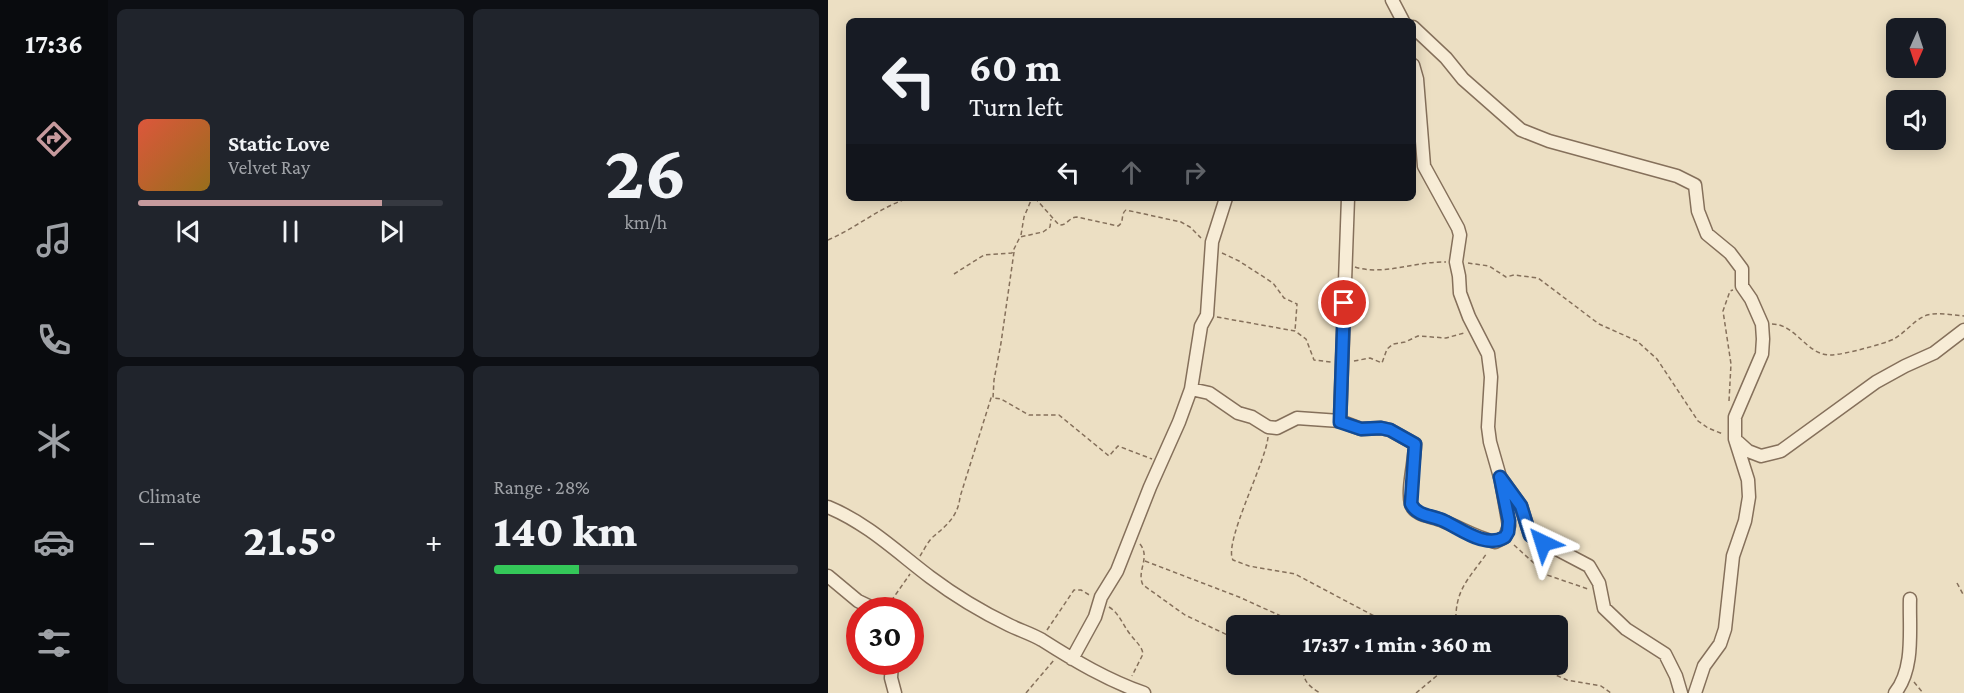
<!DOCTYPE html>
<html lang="en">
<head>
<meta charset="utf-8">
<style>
	:root { --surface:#171b24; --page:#20242c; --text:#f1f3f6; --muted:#9ea1a6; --line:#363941; --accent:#c69a9d }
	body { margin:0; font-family:"Crimson Pro",serif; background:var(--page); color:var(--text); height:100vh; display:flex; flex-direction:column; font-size:22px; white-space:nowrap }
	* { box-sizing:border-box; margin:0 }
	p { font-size:20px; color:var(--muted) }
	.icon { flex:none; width:33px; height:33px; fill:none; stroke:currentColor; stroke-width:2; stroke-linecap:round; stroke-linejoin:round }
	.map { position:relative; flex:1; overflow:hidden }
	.side { display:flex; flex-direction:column; gap:9px; padding:9px; background:#0d0f14; width:720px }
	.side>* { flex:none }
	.guide { position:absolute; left:18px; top:18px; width:570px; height:183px; border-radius:9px; box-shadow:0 3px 15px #0003; background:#171b24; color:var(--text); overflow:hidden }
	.needle { width:39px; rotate:183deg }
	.tools { position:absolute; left:1058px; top:18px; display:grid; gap:12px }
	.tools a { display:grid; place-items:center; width:60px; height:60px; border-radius:9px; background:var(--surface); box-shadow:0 3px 15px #0003; font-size:30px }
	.speed { position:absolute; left:18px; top:597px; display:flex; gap:12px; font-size:30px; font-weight:700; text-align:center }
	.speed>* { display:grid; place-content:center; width:78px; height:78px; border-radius:50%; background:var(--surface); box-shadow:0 3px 15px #0003; line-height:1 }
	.speed .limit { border:9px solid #d22; background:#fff; color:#111 }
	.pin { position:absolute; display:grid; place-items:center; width:51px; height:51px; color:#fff; margin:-26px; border:3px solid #fff; border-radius:50%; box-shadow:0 2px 6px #0007 }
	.me { position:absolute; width:66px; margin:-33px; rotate:319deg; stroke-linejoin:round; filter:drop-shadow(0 0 4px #0008) }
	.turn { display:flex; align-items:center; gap:21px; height:126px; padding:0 24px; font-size:27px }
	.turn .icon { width:78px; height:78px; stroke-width:2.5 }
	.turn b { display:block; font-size:42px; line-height:51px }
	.lanes { display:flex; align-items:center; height:57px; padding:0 24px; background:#0003; justify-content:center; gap:30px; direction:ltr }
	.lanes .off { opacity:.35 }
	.big { font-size:45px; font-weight:800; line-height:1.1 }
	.side .widget { flex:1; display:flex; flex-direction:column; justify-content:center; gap:9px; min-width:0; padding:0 21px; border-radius:9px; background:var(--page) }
	.side .dial { align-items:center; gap:0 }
	.dial b { font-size:78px; line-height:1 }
	.song { display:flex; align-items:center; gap:18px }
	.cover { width:72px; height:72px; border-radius:9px; background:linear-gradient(135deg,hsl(10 70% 55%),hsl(40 70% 35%)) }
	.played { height:6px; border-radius:3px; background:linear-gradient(90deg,var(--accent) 80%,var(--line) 80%) }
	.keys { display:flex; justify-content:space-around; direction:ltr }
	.heat { display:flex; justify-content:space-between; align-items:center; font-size:33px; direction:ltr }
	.charge { height:9px; border-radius:4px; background:linear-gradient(90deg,#34c759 28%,var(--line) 0) }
	.side .tiles { flex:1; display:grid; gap:9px; grid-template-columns:repeat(2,1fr) }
	.trip { position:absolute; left:398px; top:615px; width:342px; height:60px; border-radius:9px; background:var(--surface); box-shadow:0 3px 15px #0003; font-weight:800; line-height:60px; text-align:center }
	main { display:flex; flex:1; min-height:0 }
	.tab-bar { display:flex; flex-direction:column; width:108px; justify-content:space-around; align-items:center; background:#090b0e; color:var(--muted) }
	.tab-bar .icon { width:42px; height:42px }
	.tab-bar .selected { color:var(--accent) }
	.tab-bar b { font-size:27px; color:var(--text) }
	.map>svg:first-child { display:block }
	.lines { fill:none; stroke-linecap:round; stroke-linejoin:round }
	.minor-casing { stroke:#85705b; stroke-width:15 }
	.path { stroke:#85705b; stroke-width:1.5; stroke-dasharray:4.5 3; stroke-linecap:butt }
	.minor { stroke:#f7ecd6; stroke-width:12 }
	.route-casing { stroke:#114b97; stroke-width:15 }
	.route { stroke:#1a73e8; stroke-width:10 }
</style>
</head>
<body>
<main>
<nav class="tab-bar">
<b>17:36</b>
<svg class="icon selected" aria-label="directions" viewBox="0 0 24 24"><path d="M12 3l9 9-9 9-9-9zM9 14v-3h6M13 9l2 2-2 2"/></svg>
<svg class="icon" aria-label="music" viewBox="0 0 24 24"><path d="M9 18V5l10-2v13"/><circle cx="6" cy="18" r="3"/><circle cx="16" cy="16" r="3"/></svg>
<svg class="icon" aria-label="phone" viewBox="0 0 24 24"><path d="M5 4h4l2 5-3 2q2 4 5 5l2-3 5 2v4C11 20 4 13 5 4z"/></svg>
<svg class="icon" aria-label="climate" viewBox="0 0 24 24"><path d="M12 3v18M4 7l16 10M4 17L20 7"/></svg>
<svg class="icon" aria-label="car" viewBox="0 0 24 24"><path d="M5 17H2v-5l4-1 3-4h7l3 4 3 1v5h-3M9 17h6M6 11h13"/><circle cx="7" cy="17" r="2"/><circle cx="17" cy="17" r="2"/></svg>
<svg class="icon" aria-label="filters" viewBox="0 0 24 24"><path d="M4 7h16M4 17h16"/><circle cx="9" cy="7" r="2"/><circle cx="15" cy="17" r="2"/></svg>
</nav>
<section class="side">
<div class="tiles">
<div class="widget">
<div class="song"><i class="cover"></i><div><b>Static Love</b><p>Velvet Ray</p></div></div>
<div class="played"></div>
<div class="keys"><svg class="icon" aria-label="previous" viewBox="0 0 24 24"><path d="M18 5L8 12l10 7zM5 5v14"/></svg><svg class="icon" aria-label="pause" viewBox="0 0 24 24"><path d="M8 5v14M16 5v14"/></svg><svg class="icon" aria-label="next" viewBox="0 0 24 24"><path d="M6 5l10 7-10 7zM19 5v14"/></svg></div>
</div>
<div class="widget dial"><b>26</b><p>km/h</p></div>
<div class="widget"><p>Climate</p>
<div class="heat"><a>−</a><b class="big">21.5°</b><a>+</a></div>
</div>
<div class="widget"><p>Range · 28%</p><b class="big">140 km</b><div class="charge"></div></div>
</div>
</section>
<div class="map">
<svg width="1136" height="693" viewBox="0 0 1136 693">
	<rect width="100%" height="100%" fill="#ecdfc3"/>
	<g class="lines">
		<g class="minor-casing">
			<path id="minor" d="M564 0 575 21
				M585 27 618 58 635 79 693 130 721 141 849 176 867 185 870 211 879 234 902 253 914 269V286L923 299 934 324 935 339 934 354 907 417V439L920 480 921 497 917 521 905 556 897 629 892 644 876 666 867 693
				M585 65 589 79 596 166 630 228 632 235 628 262 631 276 632 293 641 317 660 354 663 377 660 427 662 442 672 477 693 506 702 535 761 566 771 583 776 608 798 629 837 654 848 676 853 693
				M363 389 381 393 410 413 424 417 440 427 449 428 469 418 512 421 533 429 553 428 562 430 587 444C587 461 579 489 583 504 587 517 606 516 615 521 633 528 648 538 667 542L677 537 681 526 673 481
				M512 421 520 198
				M910 442 920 451 933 456 953 451 1048 382 1077 366 1106 353 1136 330
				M0 507C39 523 69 552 102 577 126 595 154 612 181 625 191 630 204 634 214 640 247 661 279 680 316 693
				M0 576 30 601 49 610
				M244 659 267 617 273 597 289 571 322 487 351 422 363 389 373 326 379 315 384 242 398 198
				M64 662 63 678 67 693
				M1067 693C1087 668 1081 629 1082 599"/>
		</g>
		<path class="path" d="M123 198 145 200
			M207 198 231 225C239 226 241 217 249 217L290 226C297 222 292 214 298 210L353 222 362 227 373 238
			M193 235 196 217 204 198
			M0 240C28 228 52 207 81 198
			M186 252 173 343 166 380 165 398 173 399 201 415H231L281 456 290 446 324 459
			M394 253 411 261 445 283 456 298 469 304 467 331
			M640 263 661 266 678 277 686 275 710 278 771 324 809 341 829 359 870 421 880 428 895 434
			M527 267C555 276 589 261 618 262
			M126 274 156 255 184 253 192 237 215 232 222 227 223 219
			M389 317 467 331 478 339 486 360 503 362
			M944 324C968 324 979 356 1003 355 1014 355 1056 344 1066 339 1078 332 1086 320 1099 315 1111 312 1124 315 1136 316
			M526 361 542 358 554 363 559 349 565 344 577 342 590 336 618 338 636 333
			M901 401 903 364 895 311 902 291 905 290
			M440 437C438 462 395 543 405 560L421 566 467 574 565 626
			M312 544C323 558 308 571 315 585L357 615 408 639
			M686 545 719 575 760 589
			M92 556C96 550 100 541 106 536 119 525 130 516 132 497L164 395
			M317 561 411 597 475 626
			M1129 583 1136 596
			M59 607 82 574
			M281 607C292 614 294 624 302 634 307 641 314 646 315 654L304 676
			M628 617 649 626
			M573 626C586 613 589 612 602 626
			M628 626C626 590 640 580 659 553
			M219 630 246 590H253L263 596
			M467 664 474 668
			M476 664C473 679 480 686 492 693
			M689 664 692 671 723 673 739 680 773 686 783 693
			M1086 682 1095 693
			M198 693 226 660
			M588 693 623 664"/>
		<use href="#minor" class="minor"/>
	</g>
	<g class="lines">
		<g class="route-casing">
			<path id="route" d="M516 303 512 422 533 429 553 428 562 430 587 444 583 504C590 517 604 515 616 521 633 529 658 549 677 537L680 532 681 521 672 477 693 506 702 535 715 543"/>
		</g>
		<use href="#route" class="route"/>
	</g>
</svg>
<div class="tools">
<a><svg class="needle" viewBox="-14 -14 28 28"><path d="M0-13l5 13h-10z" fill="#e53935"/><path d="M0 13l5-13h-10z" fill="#9ea1a6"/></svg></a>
<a><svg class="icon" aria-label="sound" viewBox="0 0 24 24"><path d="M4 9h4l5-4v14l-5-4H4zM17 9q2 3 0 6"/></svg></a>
</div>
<div class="speed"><div class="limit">30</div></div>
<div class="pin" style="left:516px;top:303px;background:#d93025"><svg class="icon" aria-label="arrive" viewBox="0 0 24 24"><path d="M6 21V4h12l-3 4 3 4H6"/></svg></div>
<svg class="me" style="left:715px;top:543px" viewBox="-20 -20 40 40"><path d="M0-17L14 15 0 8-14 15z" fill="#1a73e8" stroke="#fff" stroke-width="4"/></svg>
<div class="trip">17:37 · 1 min · 360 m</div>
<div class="guide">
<div class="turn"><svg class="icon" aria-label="left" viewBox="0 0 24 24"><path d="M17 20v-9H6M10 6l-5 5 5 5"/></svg><div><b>60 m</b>Turn left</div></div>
<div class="lanes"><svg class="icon" aria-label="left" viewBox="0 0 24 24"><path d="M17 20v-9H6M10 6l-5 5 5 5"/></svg><svg class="icon off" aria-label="ahead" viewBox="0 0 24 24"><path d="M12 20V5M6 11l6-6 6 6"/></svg><svg class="icon off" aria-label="right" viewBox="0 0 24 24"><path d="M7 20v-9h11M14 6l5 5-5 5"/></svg></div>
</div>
</div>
</main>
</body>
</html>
